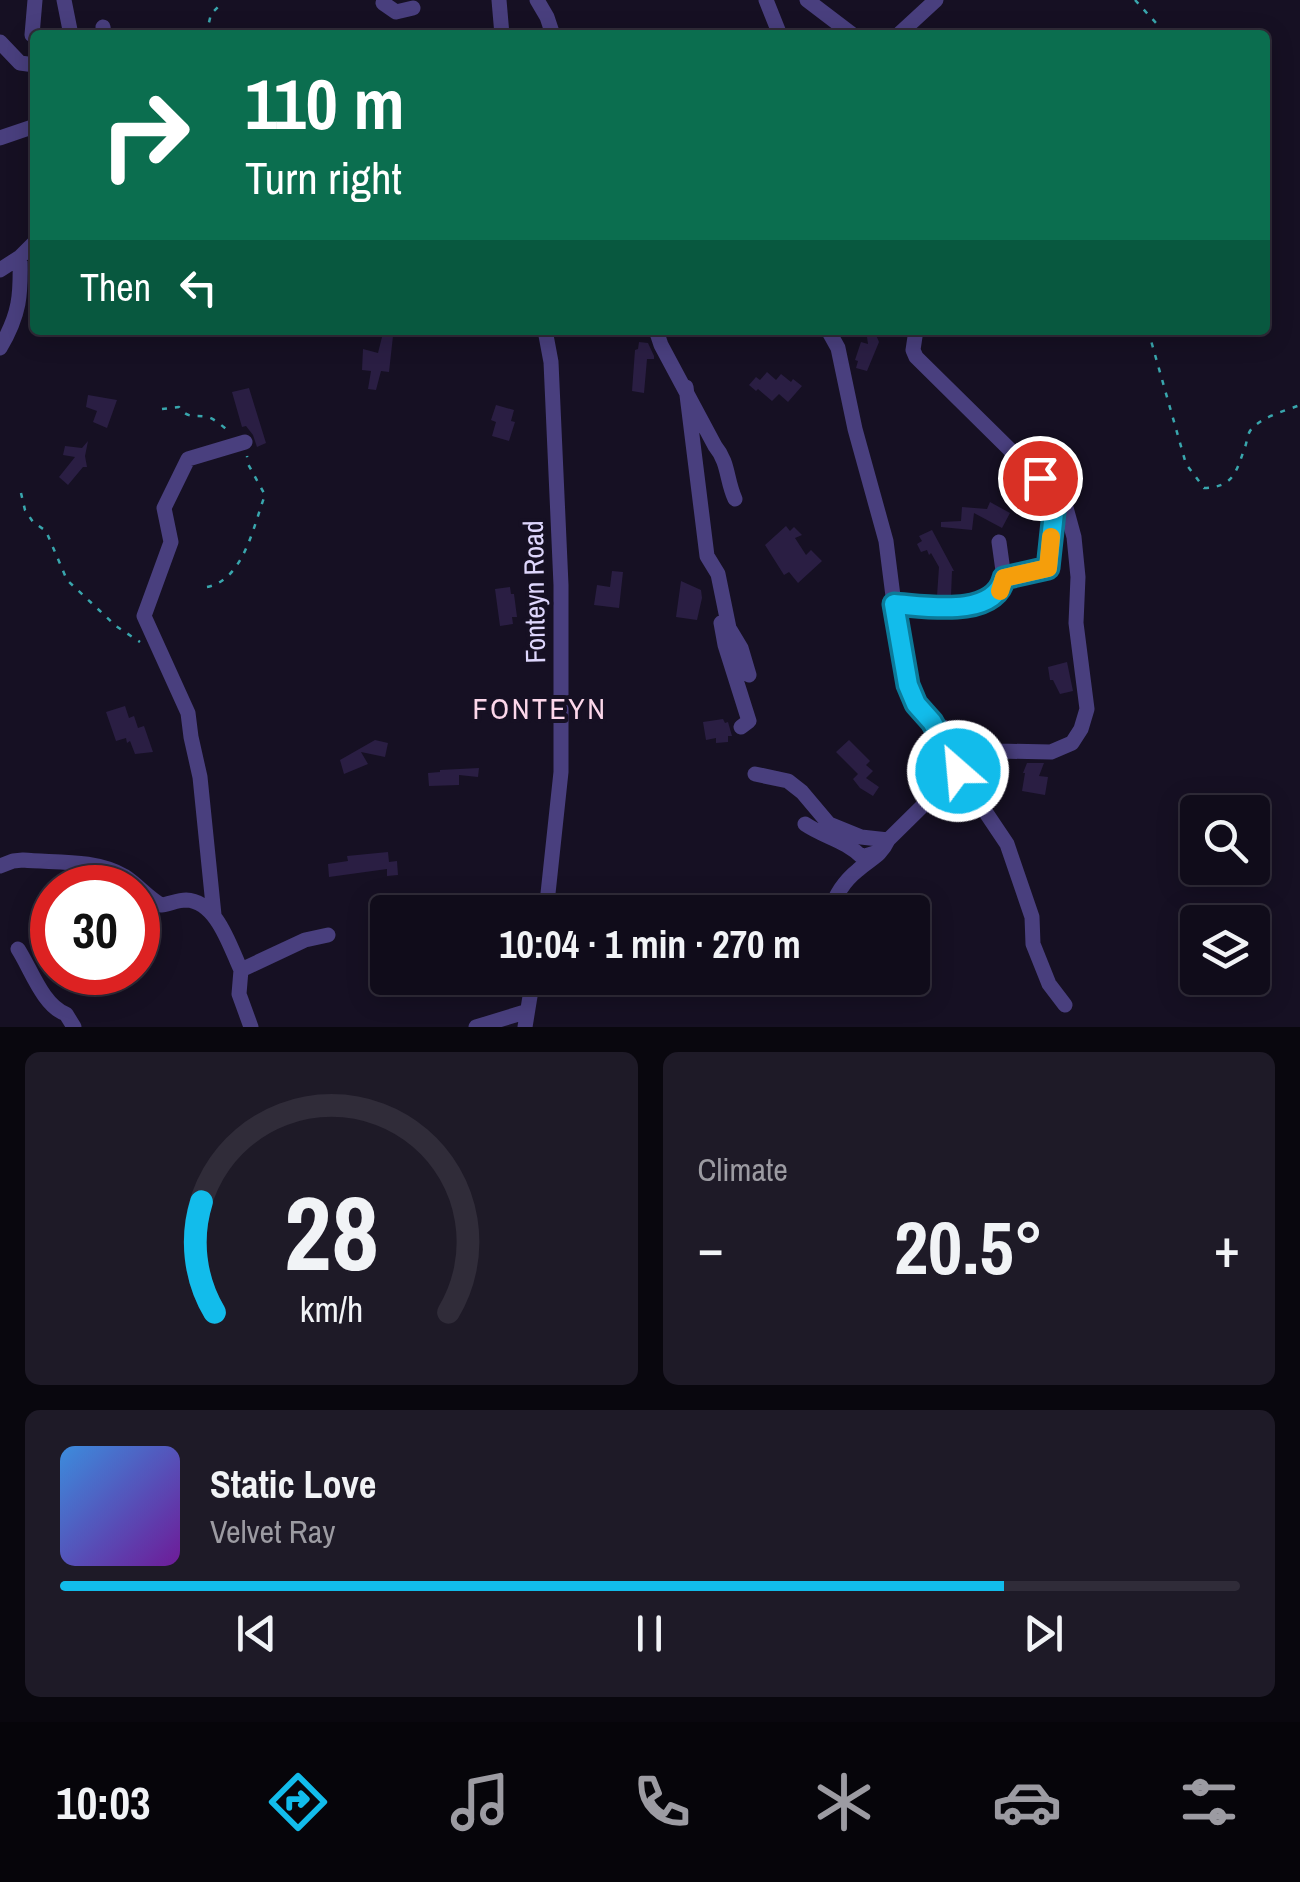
<!DOCTYPE html>
<html lang="en">
<head>
<meta charset="utf-8">
<style>
	:root { --surface:#100c1a; --page:#1e1a27; --text:#f1f3f6; --muted:#9c9ba2; --line:#302c39; --accent:#12bceb }
	body { margin:0; font-family:"Archivo Narrow",sans-serif; background:var(--page); color:var(--text); height:100vh; display:flex; flex-direction:column; font-size:38px; white-space:nowrap }
	* { box-sizing:border-box; margin:0 }
	p { font-size:32px; color:var(--muted) }
	.icon { flex:none; width:55px; height:55px; fill:none; stroke:currentColor; stroke-width:2; stroke-linecap:round; stroke-linejoin:round }
	.map { position:relative; height:1027px; overflow:hidden }
	.details { display:flex; flex-direction:column; gap:25px; padding:25px; background:#09070e; flex:1 }
	.details>* { flex:none }
	.hud { position:absolute; left:30px; top:30px; width:1240px; height:305px; border-radius:10px; box-shadow:0 5px 25px #0003,0 0 0 2px var(--line); background:#0b6e4f; color:#fff; overflow:hidden }
	.controls { position:absolute; left:1180px; top:795px; display:grid; gap:20px }
	.controls a { display:grid; place-items:center; width:90px; height:90px; border-radius:10px; background:var(--surface); box-shadow:0 5px 25px #0003,0 0 0 2px var(--line); font-size:50px }
	.speed { position:absolute; left:30px; top:865px; display:flex; gap:20px; font-size:50px; font-weight:700; text-align:center }
	.speed>* { display:grid; place-content:center; width:130px; height:130px; border-radius:50%; background:var(--surface); box-shadow:0 5px 25px #0003,0 0 0 2px var(--line); line-height:1 }
	.speed .limit { border:15px solid #d22; background:#fff; color:#111 }
	.pin { position:absolute; display:grid; place-items:center; width:85px; height:85px; color:#fff; margin:-42px; border:5px solid #fff; border-radius:50%; box-shadow:0 2px 10px #0007 }
	.me { position:absolute; width:110px; margin:-55px; rotate:333deg; stroke-linejoin:round; filter:drop-shadow(0 0 8px #0008) }
	.turn { display:flex; align-items:center; gap:35px; height:210px; padding:0 50px; font-size:45px }
	.turn .icon { width:130px; height:130px; stroke-width:2.5 }
	.turn b { display:block; font-size:70px; line-height:85px }
	.then { display:flex; align-items:center; height:95px; padding:0 50px; background:#0003; gap:20px; font-size:38px }
	.big { font-size:75px; font-weight:800; line-height:1.1 }
	.details .widget { flex:1; display:flex; flex-direction:column; justify-content:center; gap:15px; min-width:0; padding:0 35px; border-radius:15px; background:var(--page) }
	.details .dial { align-items:center; gap:0 }
	.dial svg { height:260px; overflow:visible; fill:none; stroke:var(--line); stroke-width:7; stroke-linecap:round; text-anchor:middle }
	.dial text { fill:var(--text); stroke:none }
	.song { display:flex; align-items:center; gap:30px }
	.cover { width:120px; height:120px; border-radius:15px; background:linear-gradient(135deg,hsl(210 70% 55%),hsl(280 70% 35%)) }
	.played { height:10px; border-radius:5px; background:linear-gradient(90deg,var(--accent) 80%,var(--line) 80%) }
	.keys { display:flex; justify-content:space-around; direction:ltr }
	.heat { display:flex; justify-content:space-between; align-items:center; font-size:55px; direction:ltr }
	.details .tiles { flex:1; display:grid; gap:25px; grid-template-columns:1fr 1fr }
	.widget:last-child { grid-column:span 2 }
	.trip { position:absolute; left:370px; top:895px; width:560px; height:100px; border-radius:10px; background:var(--surface); box-shadow:0 5px 25px #0003,0 0 0 2px var(--line); font-weight:800; line-height:100px; text-align:center }
	.tab-bar { display:flex; height:160px; justify-content:space-around; align-items:center; background:#06050a; color:var(--muted) }
	.tab-bar .icon { width:70px; height:70px }
	.tab-bar .current { color:var(--accent) }
	.tab-bar b { font-size:45px; color:var(--text) }
	.map>svg:first-child { display:block }
	.building { fill:#2a1e43 }
	.lines { fill:none; stroke-linecap:round; stroke-linejoin:round }
	.path { stroke:#39a6ad; stroke-width:2.5; stroke-dasharray:5 8; stroke-linecap:butt }
	.minor { stroke:#493f7e; stroke-width:15 }
	.route-casing { stroke:#0c7a99; stroke-width:25 }
	.route { stroke:#12bceb; stroke-width:18 }
	.slow { stroke:#f59e0b; stroke-width:18 }
	.labels { text-anchor:middle; dominant-baseline:central; stroke-width:8; stroke-linejoin:round; paint-order:stroke }
	.street-label { font-size:28px; fill:#ded6fc; stroke:#161023 }
	.neighbourhood-label { font-size:30px; letter-spacing:2.5px; fill:#fcd7ea; stroke:#161023 }
</style>
</head>
<body>
<div class="map">
<svg width="1300" height="1027" viewBox="0 0 1300 1027">
	<rect width="100%" height="100%" fill="#161023"/>
	<path class="building" d="M866 330H874L879 342 867 371 856 368 858 361 855 360 861 342 868 344Z
		M383 333 393 336 389 372 381 371 376 390 368 389 371 371 362 370 363 349 378 353Z
		M639 342 648 343 654 356V359H647L644 393 632 391 635 350 638 349Z
		M767 372 776 380 781 374 791 382 793 379 802 386 788 402 779 394 772 401 758 389 756 391 749 385 756 377 760 380Z
		M249 388 266 443 257 447 253 435 246 426 242 427 232 392Z
		M88 395 117 400 107 428 93 422 97 411 86 407Z
		M496 405 514 410 511 421 515 422 509 441 492 436 496 422 491 420Z
		M88 441 85 456 87 467H83L68 485 59 477 75 457 63 455 65 446 82 448Z
		M990 502 1010 513 1002 528 974 513 972 530 941 527V522L961 521 962 507 987 509Z
		M786 526 790 531 794 527 802 535 795 538 806 555 811 550 822 561 798 583 789 572 784 575 765 545Z
		M932 530 954 571H952L951 596H937L939 567 931 553 929 555 927 550 921 552 917 544 922 541 919 536Z
		M612 571 623 572 619 608 594 605 597 585 610 587Z
		M681 581 701 590 702 598 697 620 676 617Z
		M510 587 511 594H514L517 617H512L513 624 500 626 495 589Z
		M1067 662 1073 691 1060 694 1053 680H1050L1048 667Z
		M125 706 129 718 134 716 138 728 144 726 153 752 135 754 130 741 127 743 126 738 116 741 106 712Z
		M723 719 725 723 728 722 732 736H728V742L716 743V738L706 740 703 722Z
		M375 740 388 743 385 757 361 752 368 764 344 774 340 760Z
		M849 740 870 761 866 765 873 771 866 778 879 787 873 796 860 788 853 779 858 774 836 752Z
		M1027 763H1044L1039 776 1048 777 1045 795 1022 791 1025 773H1023Z
		M479 768 478 777 459 775V785L429 786 428 773 440 772V770Z
		M388 852 389 862 397 861 398 875 387 876V869L329 877 328 864 348 861 347 856Z"/>
	<g class="lines">
		<path class="path" d="M1135 0 1167 35
			M206 35 211 14 221 4
			M1148 330 1186 464 1204 488C1234 487 1236 472 1245 447 1247 442 1247 436 1250 431 1260 417 1285 411 1300 405
			M162 409 179 407C188 420 195 414 208 417 215 419 223 427 229 431
			M21 493 25 510 33 522 46 531 67 580 116 626 140 642
			M207 587C244 580 254 524 265 495L248 464 247 456"/>
		<path class="minor" d="M64 0 71 35
			M499 0 502 35
			M537 0 547 17 552 32
			M766 0 780 35
			M807 0 853 35
			M383 3 396 12 413 8
			M103 27 104 35
			M32 35 35 0
			M898 35 936 0
			M0 42 20 63 35 65
			M0 138 35 126
			M0 270 20 257 35 242
			M545 330 551 362 561 585V772L546 912
			M656 330 661 345 715 446C729 463 726 479 735 499
			M828 330 838 348 855 429 886 541 894 604 908 685 917 704 932 722 937 731 948 740 958 771 888 840C880 857 871 858 858 870 843 882 836 895 829 912
			M916 330 913 350 916 357 1065 504 1074 537 1078 577 1076 623 1087 709 1081 729 1072 743 1051 752 998 751 936 724
			M0 348C20 314 21 295 20 257
			M686 387 707 556 718 574 729 628 741 648 749 675
			M999 542 1004 578 1048 568 1055 494
			M894 604C925 606 994 619 1004 578
			M721 623 725 645 749 721 741 727
			M958 771 1007 844 1032 917 1033 944 1049 984 1065 1005
			M755 774 788 781 802 792 829 824 861 837 888 840
			M805 824C824 837 845 840 862 857L875 853
			M0 866 13 861 23 860C56 863 94 859 124 876 137 884 147 897 161 905 169 904 178 900 186 900 217 901 230 947 241 970
			M214 915 200 777 191 737 188 713 144 616 171 542 164 508 188 459 245 442
			M18 949C31 969 43 1006 66 1014L74 1027
			M251 1027 239 994 241 970 305 940 328 935
			M476 1027 525 1012
			M525 1027 533 978"/>
	</g>
	<g class="lines">
		<g class="route-casing">
			<path id="route" d="M958 771 948 740 937 731 932 722 916 704 908 685 894 604C925 606 994 619 1004 578L1048 568 1056 494 1040 478"/>
		</g>
		<use href="#route" class="route"/>
		<path class="slow" d="M1000 591 1004 578 1048 568 1051 537"/>
	</g>
	<g class="labels">
		<g class="street-label">
			<text transform="translate(534 592) rotate(-91)">Fonteyn Road</text>
		</g>
		<g class="neighbourhood-label">
			<text x="540" y="708">FONTEYN</text>
		</g>
	</g>
</svg>
<div class="controls">
<a><svg class="icon" aria-label="search" viewBox="0 0 24 24"><circle cx="10" cy="10" r="6"/><path d="M15 15l6 6"/></svg></a>
<a><svg class="icon" aria-label="layers" viewBox="0 0 24 24"><path d="M12 4l9 5-9 5-9-5zM3 14l9 5 9-5"/></svg></a>
</div>
<div class="speed"><div class="limit">30</div></div>
<div class="pin" style="left:1040px;top:478px;background:#d93025"><svg class="icon" aria-label="arrive" viewBox="0 0 24 24"><path d="M6 21V4h12l-3 4 3 4H6"/></svg></div>
<svg class="me" style="left:958px;top:771px" viewBox="-20 -20 40 40"><circle r="17" fill="#12bceb" stroke="#fff" stroke-width="3"/><path d="M0-11L8 9 0 5-8 9z" fill="#fff"/></svg>
<div class="trip">10:04 · 1 min · 270 m</div>
<div class="hud">
<div class="turn"><svg class="icon" aria-label="right" viewBox="0 0 24 24"><path d="M7 20v-9h11M14 6l5 5-5 5"/></svg><div><b>110 m</b>Turn right</div></div>
<div class="then">Then<svg class="icon" aria-label="left" viewBox="0 0 24 24"><path d="M17 20v-9H6M10 6l-5 5 5 5"/></svg></div>
</div>
</div>
<section class="details">
<div class="tiles">
<div class="widget dial"><svg viewBox="0 0 100 80">
<path d="M14 69A42 42 0 1 1 86 69"/>
<path d="M14 69A42 42 0 0 1 10 35" stroke="#12bceb"/>
<text x="50" y="56" font-size="32" font-weight="700">28</text>
<text x="50" y="72" font-size="11">km/h</text>
</svg></div>
<div class="widget"><p>Climate</p>
<div class="heat"><a>−</a><b class="big">20.5°</b><a>+</a></div>
</div>
<div class="widget">
<div class="song"><i class="cover"></i><div><b>Static Love</b><p>Velvet Ray</p></div></div>
<div class="played"></div>
<div class="keys"><svg class="icon" aria-label="previous" viewBox="0 0 24 24"><path d="M18 5L8 12l10 7zM5 5v14"/></svg><svg class="icon" aria-label="pause" viewBox="0 0 24 24"><path d="M8 5v14M16 5v14"/></svg><svg class="icon" aria-label="next" viewBox="0 0 24 24"><path d="M6 5l10 7-10 7zM19 5v14"/></svg></div>
</div>
</div>
</section>
<nav class="tab-bar">
<b>10:03</b>
<svg class="icon current" aria-label="directions" viewBox="0 0 24 24"><path d="M12 3l9 9-9 9-9-9zM9 14v-3h6M13 9l2 2-2 2"/></svg>
<svg class="icon" aria-label="music" viewBox="0 0 24 24"><path d="M9 18V5l10-2v13"/><circle cx="6" cy="18" r="3"/><circle cx="16" cy="16" r="3"/></svg>
<svg class="icon" aria-label="phone" viewBox="0 0 24 24"><path d="M5 4h4l2 5-3 2q2 4 5 5l2-3 5 2v4C11 20 4 13 5 4z"/></svg>
<svg class="icon" aria-label="climate" viewBox="0 0 24 24"><path d="M12 3v18M4 7l16 10M4 17L20 7"/></svg>
<svg class="icon" aria-label="car" viewBox="0 0 24 24"><path d="M5 17H2v-5l4-1 3-4h7l3 4 3 1v5h-3M9 17h6M6 11h13"/><circle cx="7" cy="17" r="2"/><circle cx="17" cy="17" r="2"/></svg>
<svg class="icon" aria-label="filters" viewBox="0 0 24 24"><path d="M4 7h16M4 17h16"/><circle cx="9" cy="7" r="2"/><circle cx="15" cy="17" r="2"/></svg>
</nav>
</body>
</html>
